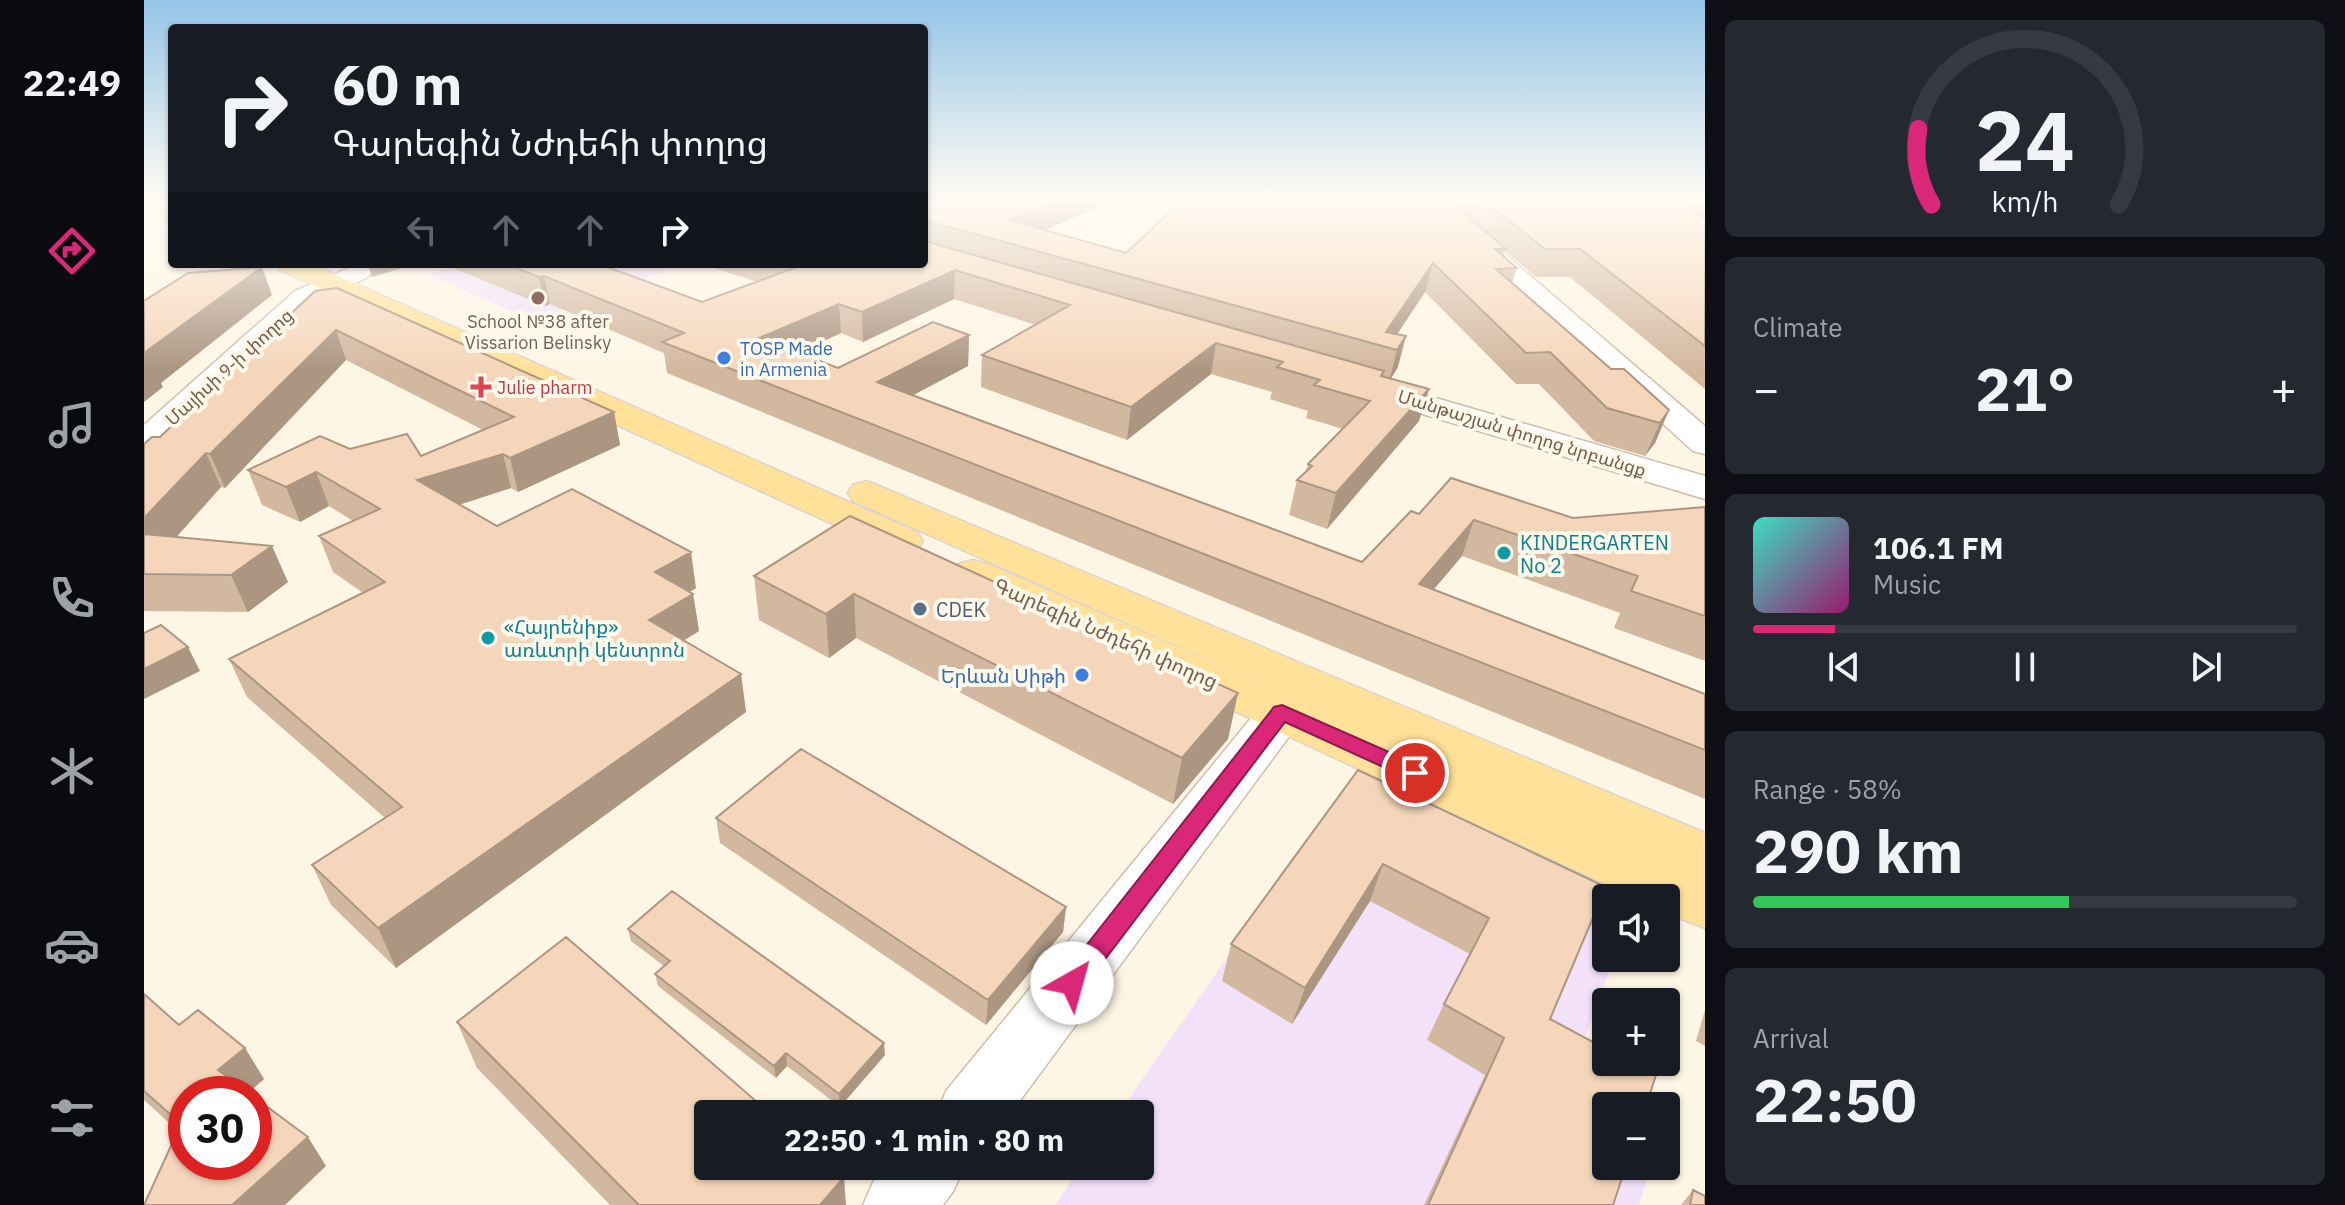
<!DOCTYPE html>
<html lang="en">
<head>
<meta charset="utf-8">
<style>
	:root { --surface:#171b24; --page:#242831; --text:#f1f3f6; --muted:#9ea1a6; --line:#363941; --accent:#db2777 }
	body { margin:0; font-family:"IBM Plex Sans","Noto Sans Armenian",sans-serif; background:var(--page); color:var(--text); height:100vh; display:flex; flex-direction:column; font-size:30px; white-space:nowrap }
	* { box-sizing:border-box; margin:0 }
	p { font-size:26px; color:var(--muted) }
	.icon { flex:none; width:44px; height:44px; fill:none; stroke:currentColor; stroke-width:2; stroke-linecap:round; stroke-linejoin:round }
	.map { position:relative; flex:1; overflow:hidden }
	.panel { display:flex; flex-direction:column; gap:20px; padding:20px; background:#0d0f14; width:640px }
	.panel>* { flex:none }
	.banner { position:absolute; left:24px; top:24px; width:760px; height:244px; border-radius:8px; box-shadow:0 2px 6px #0004; background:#171b24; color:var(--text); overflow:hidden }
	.tools { position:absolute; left:1448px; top:884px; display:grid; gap:16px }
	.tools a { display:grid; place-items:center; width:88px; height:88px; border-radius:8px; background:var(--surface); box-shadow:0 2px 6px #0004; font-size:40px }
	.speed { position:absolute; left:24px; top:1076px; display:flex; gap:16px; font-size:40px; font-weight:700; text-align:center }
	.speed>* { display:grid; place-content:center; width:104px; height:104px; border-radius:50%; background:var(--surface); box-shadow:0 2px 6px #0004; line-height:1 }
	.speed .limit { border:12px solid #d22; background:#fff; color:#111 }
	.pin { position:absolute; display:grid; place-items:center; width:68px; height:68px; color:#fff; margin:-34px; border:4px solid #fff; border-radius:50%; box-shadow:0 2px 8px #0007 }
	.me { position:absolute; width:88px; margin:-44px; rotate:38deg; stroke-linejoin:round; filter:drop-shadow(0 0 6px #0008) }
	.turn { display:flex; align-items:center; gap:28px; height:168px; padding:0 32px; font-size:36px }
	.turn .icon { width:104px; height:104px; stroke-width:2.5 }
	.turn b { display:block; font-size:56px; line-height:68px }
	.lanes { display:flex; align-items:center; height:76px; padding:0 32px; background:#0003; justify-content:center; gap:40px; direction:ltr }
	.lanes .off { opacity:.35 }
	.big { font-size:60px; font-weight:700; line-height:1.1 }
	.panel .widget { flex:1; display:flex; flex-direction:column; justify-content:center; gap:12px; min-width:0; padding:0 28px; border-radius:12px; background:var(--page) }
	.panel .dial { align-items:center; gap:0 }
	.dial svg { height:208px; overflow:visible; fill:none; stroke:var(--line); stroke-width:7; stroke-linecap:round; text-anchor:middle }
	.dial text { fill:var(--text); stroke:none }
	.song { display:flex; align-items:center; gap:24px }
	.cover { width:96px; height:96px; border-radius:12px; background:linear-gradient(135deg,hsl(170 70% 55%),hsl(320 70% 35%)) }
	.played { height:8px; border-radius:4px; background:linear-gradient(90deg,var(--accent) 15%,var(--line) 15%) }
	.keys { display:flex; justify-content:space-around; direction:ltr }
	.heat { display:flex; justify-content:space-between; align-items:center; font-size:44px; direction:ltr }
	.charge { height:12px; border-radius:6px; background:linear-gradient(90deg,#34c759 58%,var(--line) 0) }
	.trip { position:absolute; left:550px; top:1100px; width:460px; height:80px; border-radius:8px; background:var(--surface); box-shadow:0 2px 6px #0004; font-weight:700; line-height:80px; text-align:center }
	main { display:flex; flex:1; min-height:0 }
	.tab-bar { display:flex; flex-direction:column; width:144px; justify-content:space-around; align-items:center; background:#090b0e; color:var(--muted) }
	.tab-bar .icon { width:56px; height:56px }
	.tab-bar .current { color:var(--accent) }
	.tab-bar b { font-size:36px; color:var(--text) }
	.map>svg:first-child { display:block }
	.education { fill:#f3e1fa }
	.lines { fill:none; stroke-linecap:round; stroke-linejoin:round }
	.minor-casing { stroke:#d0beaa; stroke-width:3 }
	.major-casing { stroke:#dcd5cf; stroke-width:3 }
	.minor { fill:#fff; fill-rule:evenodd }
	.major { fill:#ffe19a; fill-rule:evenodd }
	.wall { fill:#d3b8a0 }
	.shaded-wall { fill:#ac9682 }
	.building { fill:#f5d6ba; stroke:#ac9682; stroke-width:2 }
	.route { fill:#db2777; stroke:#8e194d; stroke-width:2 }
	.education-dot { fill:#8d6e63; stroke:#fff9ec; stroke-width:3 }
	.shop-dot { fill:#3f7fe0; stroke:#fff9ec; stroke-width:3 }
	.health-dot { fill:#e0444e; stroke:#fff9ec; stroke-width:3 }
	.culture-dot { fill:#0f9aa8; stroke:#fff9ec; stroke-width:3 }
	.service-dot { fill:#5c6f8a; stroke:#fff9ec; stroke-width:3 }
	.labels { text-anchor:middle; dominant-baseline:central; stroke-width:8; stroke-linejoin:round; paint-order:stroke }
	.far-education-label { font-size:18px; fill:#785e54; stroke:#fff9ec }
	.far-shop-label { font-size:18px; fill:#366cbe; stroke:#fff9ec; text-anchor:start }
	.far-street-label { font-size:18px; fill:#795d48; stroke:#fff9ec }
	.far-health-label { font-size:18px; fill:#be3a42; stroke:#fff9ec; text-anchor:start }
	.culture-label { font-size:20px; fill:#0d838f; stroke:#fff9ec; text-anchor:start }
	.service-label { font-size:20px; fill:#4e5e75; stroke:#fff9ec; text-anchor:start }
	.street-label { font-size:20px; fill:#795d48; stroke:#fff9ec }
	.shop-label { font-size:20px; fill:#366cbe; stroke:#fff9ec; text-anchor:end }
</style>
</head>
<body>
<main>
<nav class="tab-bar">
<b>22:49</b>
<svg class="icon current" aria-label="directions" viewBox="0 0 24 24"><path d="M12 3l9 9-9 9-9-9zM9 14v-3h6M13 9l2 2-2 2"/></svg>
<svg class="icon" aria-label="music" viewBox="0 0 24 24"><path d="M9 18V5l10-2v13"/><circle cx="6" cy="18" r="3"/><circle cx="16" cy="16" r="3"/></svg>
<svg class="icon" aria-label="phone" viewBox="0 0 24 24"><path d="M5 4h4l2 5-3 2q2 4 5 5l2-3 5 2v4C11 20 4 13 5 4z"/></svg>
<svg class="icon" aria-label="climate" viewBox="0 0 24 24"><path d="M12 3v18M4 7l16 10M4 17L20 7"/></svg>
<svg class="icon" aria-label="car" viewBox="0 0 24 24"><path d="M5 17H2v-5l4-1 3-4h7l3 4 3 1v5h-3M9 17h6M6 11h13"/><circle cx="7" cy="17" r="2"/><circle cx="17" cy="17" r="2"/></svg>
<svg class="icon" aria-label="filters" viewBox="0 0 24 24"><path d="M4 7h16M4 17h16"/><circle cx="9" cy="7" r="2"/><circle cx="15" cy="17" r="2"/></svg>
</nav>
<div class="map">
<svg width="1561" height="1205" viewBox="0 0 1561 1205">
	<rect width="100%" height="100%" fill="#fef6e5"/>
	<path class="education" d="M316 264H541L391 321 283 275Z
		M1195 797 1462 929V958H1470L1434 1058 1518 1106H1462V1166H1507L1495 1205H911L938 1166H996V1114H974Z"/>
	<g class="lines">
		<g class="minor-casing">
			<path id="minor" d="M1274 201H1299L1561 426V454L1549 451Z
				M215 264 224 267 228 272 224 277 171 303 12 450 0 453V425L151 291Z
				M1226 379 1561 476V499L1215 395 1210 388 1215 381Z
				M1138 696 1155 701 1162 712 1155 723 866 1114H793L802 1091 1121 701Z
				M741 1166H820L810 1190 799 1205H719L730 1180Z"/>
		</g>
		<g class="major-casing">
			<path id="major" d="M0 201 28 203V219L0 208Z
				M132 264H167L773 532 779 541 773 550 759 553 745 550 136 270Z
				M723 481 1561 833V928L1522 913V898H1491L814 582 808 573 814 564 829 560 844 564 1132 690 709 501 704 493 709 485Z"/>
		</g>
		<use href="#minor" class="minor"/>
		<use href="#major" class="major"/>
	</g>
	<path class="wall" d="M780 201H967L901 230 982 253 1038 201H1561V389L1426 277H1392L1361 251 1359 257 1373 268 1368 283 1467 369 1525 410 1511 443 1501 456 1450 441 1395 384H1372L1281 292 1253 334 1254 367 1247 378 1275 421 1183 529 1145 515 1153 480 1162 471 1164 464 1199 429 1162 418 1164 411 1126 399 1128 392 1067 374 983 440 837 387 838 355 892 325 810 299 719 342 697 333 654 353 694 368 825 335 824 366 769 395 1218 562 1275 514 1429 518 1561 507V661L1470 628 1476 613 1318 556 1290 589 1561 694V799L523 373 520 353 406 304 401 306 299 264H455L558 302 613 282 558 264H780Z
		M171 291 470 412 476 445 374 492 367 488 315 505 353 526 552 588 546 592 549 594 555 631 540 640 597 674 602 712 252 968 187 905 168 865 241 818 103 697 85 659 219 593 189 572 175 536 209 521 185 506 156 522 118 505 104 470 277 456 339 430 202 360 81 488 77 487 32 537 144 582 104 612 0 611V444L16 437Z
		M706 516 1094 693 1084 739 1029 804 712 638 685 658 615 620 610 576Z
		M1214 770 1462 887 1406 1019 1469 1205H1280L1341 1075 1283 1040 1300 1004 1326 954 1226 901 1148 1024 1078 981 1087 944Z
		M572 818 922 907 919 932 842 1025 576 843Z
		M484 929 741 1055 696 1107 643 1066 632 1078 514 986 511 974 520 966 487 941Z
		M0 994 35 1025 101 1048 120 1079 104 1093 182 1166 34 1131 0 1100Z
		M1561 1010V1046L1552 1041Z
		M313 1022 702 1205H466L333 1068Z
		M1549 1190 1561 1205H1537Z"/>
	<path class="shaded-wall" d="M911 201H967L870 244 865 220Z
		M1289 263 1281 292 1244 348 1242 332Z
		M224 264H272L228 277Z
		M118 267 128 295 17 383 19 387 0 402V353Z
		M811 270 810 299 719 342 718 312Z
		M400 276 406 304 401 306 395 277Z
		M695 304 697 333 618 369 615 338Z
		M192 330 202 360 81 488 66 454Z
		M825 335 824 366 734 414 733 382Z
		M1262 336 1254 367 1245 382 1253 350Z
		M1072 343 1067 374 983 440 987 407Z
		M1285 389 1275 421 1183 529 1192 493Z
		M1525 410 1511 443 1501 456 1516 423Z
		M470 412 476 445 374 492 366 458Z
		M62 453 77 487 5 568 0 559V518Z
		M359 454 367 488 283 515 273 480Z
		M172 472 185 506 156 522 142 487Z
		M1330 520 1318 556 1263 621 1275 584Z
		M128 546 144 582 104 612 87 575Z
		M547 552 552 588 517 609 511 572Z
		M549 594 555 631 512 658 505 620Z
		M710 594 712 638 685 658 682 614Z
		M44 647 56 671 0 699V669Z
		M597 674 602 712 252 968 234 928Z
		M1094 693 1084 739 1029 804 1038 758Z
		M1239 864 1226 901 1148 1024 1161 988Z
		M922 907 919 932 842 1025 844 1000Z
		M740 1043 741 1055 696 1107 695 1094Z
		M101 1048 120 1079 103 1094 74 1070Z
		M642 1053 643 1066 632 1078 630 1066Z
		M164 1137 182 1166 141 1205H88Z
		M700 1177 702 1205H676Z"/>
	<path class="building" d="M780 201H911L865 220 982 253 1038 201H1306L1362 249H1351L1373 268 1352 269 1467 369H1480L1525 410 1516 423 1463 408 1406 352 1382 353 1289 263 1242 332 1262 336 1253 350 780 220Z
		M1341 201H1535L1561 219V346L1436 249H1401Z
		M780 241 1240 371 1237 376 1285 389 1192 493 1153 480 1168 466 1164 464 1226 401 1170 385 1176 380 1133 367 1139 362 1072 343 987 407 838 355 926 305 811 270 718 312 695 304 615 338 694 368 789 322 825 335 733 382 1218 562 1267 511 1275 514 1307 478 1429 518 1561 507V616L1487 591 1494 576 1330 520 1275 584 1561 694V750L518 342 540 333 400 276 395 277 362 264H455L558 302 653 267 645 264H780Z
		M118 267 0 353V301L44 273Z
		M193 288 470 412 366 458 359 454 273 480 353 526 428 489 547 552 511 572 549 594 505 620 597 674 234 928 168 865 258 807 85 659 241 582 175 536 236 509 172 472 142 487 104 470 176 436 206 449 263 434 277 456 370 417 192 330 66 454 62 453 0 518V444L8 437H16L171 291Z
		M706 516 1094 693 1038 758 710 594 682 614 610 576Z
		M0 534 128 546 87 575 0 574Z
		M17 625 44 647 0 669V633Z
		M657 749 922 907 844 1000 572 818Z
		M1214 770 1462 887 1406 1019 1462 1049V1062H1487L1512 1075 1502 1106H1462V1166H1482L1469 1205H1284L1360 1038 1300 1004 1345 918 1239 864 1161 988 1087 944Z
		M528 891 740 1043 695 1094 642 1053 630 1066 511 974 526 961 484 929Z
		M422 937 627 1114H564V1166H687L700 1177 676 1205H495L313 1022Z
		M0 994 35 1025 54 1010 101 1048 74 1070 106 1094H42V1162H110V1097L164 1137 88 1205H0L37 1124 0 1091Z
		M1549 1190 1561 1196V1205H1546Z"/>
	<linearGradient id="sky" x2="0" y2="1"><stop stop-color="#95c5e8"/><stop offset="0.54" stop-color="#fffbf3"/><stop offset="1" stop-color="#fffbf3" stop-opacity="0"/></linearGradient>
	<rect width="1561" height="370" fill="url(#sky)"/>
	<path class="route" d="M1138 705 1279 767 1282 773 1279 778H1263L1141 722 937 991 928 994 919 991 915 983 919 975 1130 707Z"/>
	<circle class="education-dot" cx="394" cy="298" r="8"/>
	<g class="shop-dot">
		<circle cx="580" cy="358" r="8"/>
		<circle cx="938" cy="675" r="8"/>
	</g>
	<path class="health-dot" d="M333 375h8v8h8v8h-8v8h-8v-8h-8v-8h8z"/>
	<g class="culture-dot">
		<circle cx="1360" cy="553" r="8"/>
		<circle cx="344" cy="638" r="8"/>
	</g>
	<circle class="service-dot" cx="776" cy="609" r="8"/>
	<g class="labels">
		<g class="far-education-label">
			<text x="394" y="321">School №38 after<tspan x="394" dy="21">Vissarion Belinsky</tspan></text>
		</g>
		<g class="far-shop-label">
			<text x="596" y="348">TOSP Made<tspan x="596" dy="21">in Armenia</tspan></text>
		</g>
		<g class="far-street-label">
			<text transform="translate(85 367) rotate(-42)">Մայիսի 9-ի փողոց</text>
			<text transform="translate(1378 433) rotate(17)">Մանթաշյան փողոց նրբանցք</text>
		</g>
		<g class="far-health-label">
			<text x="353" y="387">Julie pharm</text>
		</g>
		<g class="culture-label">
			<text x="1376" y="542">KINDERGARTEN<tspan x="1376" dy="23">No 2</tspan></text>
			<text x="360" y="626">«Հայրենիք»<tspan x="360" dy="23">առևտրի կենտրոն</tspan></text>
		</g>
		<g class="service-label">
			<text x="792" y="609">CDEK</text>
		</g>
		<g class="street-label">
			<text transform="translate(962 633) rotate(24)">Գարեգին Նժդեհի փողոց</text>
		</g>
		<g class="shop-label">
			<text x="922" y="675">Երևան Սիթի</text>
		</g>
	</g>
</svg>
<div class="tools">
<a><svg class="icon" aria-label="sound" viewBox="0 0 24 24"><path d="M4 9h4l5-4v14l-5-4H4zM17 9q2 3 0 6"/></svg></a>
<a>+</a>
<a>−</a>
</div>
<div class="speed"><div class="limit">30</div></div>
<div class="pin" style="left:1271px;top:773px;background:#d93025"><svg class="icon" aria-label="arrive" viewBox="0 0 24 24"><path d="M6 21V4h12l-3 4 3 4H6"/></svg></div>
<svg class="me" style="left:928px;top:983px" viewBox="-20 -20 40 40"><circle r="19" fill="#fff"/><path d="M0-13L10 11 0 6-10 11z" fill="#db2777"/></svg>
<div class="trip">22:50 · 1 min · 80 m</div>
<div class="banner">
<div class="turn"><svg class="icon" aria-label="right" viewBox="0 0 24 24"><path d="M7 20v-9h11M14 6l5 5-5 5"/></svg><div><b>60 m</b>Գարեգին Նժդեհի փողոց</div></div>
<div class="lanes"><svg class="icon off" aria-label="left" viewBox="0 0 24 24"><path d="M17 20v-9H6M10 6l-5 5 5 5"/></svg><svg class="icon off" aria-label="ahead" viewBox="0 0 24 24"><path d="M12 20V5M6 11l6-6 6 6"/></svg><svg class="icon off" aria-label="ahead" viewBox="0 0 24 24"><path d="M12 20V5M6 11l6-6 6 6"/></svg><svg class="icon" aria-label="right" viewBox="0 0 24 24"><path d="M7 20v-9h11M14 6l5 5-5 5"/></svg></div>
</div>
</div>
<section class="panel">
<div class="widget dial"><svg viewBox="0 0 100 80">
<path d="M14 69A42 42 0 1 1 86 69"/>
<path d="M14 69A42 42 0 0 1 9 40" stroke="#db2777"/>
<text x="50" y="56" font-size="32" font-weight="700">24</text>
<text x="50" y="72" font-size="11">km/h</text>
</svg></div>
<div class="widget"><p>Climate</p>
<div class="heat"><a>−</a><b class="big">21°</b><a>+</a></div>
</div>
<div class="widget">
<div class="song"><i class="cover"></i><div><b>106.1 FM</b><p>Music</p></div></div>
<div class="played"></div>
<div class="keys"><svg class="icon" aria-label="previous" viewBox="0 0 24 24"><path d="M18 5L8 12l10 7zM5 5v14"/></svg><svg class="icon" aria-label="pause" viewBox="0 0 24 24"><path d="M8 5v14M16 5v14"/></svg><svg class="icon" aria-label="next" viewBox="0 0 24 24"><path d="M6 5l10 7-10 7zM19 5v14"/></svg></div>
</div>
<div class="widget"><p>Range · 58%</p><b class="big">290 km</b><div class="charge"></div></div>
<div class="widget"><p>Arrival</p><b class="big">22:50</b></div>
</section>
</main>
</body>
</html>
